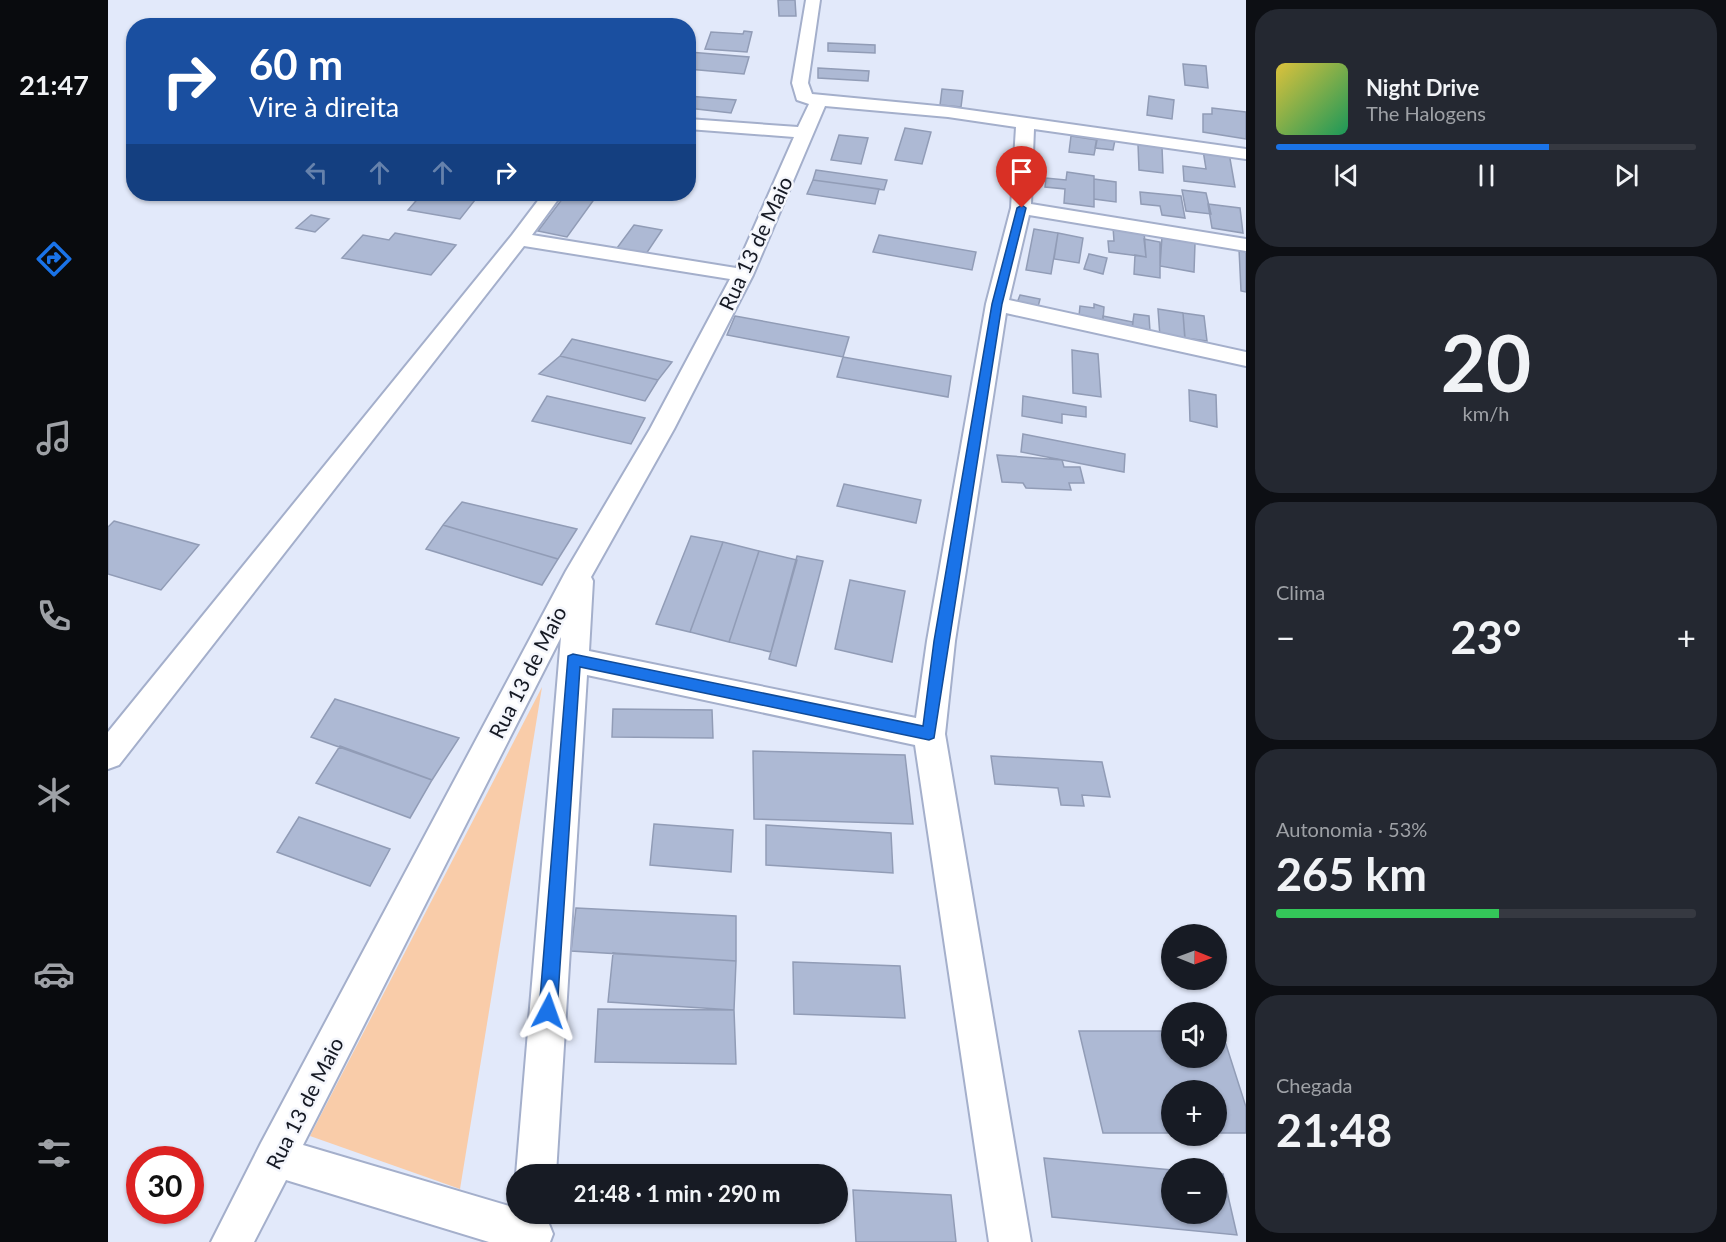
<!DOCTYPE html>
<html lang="pt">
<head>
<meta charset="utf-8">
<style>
	:root { --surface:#171b24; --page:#242831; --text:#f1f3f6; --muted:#9ea1a6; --line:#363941; --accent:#1a73e8 }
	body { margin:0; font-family:Lato,sans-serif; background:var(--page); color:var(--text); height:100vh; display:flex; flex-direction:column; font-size:22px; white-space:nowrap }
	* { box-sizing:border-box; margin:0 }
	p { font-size:20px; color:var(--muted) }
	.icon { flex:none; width:33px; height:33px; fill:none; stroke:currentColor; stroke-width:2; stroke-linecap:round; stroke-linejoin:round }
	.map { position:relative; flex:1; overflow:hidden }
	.sheet { display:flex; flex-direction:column; gap:9px; padding:9px; background:#0d0f14; width:480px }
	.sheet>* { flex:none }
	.hud { position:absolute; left:18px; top:18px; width:570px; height:183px; border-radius:24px; box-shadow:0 2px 4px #0004; background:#1a4fa0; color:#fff; overflow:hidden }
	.needle { width:39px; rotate:91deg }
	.tools { position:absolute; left:1053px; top:924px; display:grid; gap:12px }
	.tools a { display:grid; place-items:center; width:66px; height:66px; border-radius:50%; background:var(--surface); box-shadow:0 2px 4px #0004; font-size:30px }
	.speed { position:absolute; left:18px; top:1146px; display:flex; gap:12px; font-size:30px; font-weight:700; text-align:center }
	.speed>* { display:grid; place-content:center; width:78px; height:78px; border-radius:50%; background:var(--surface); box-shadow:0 2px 4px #0004; line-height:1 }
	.speed .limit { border:9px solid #d22; background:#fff; color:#111 }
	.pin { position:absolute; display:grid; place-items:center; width:51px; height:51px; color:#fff; margin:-62px -26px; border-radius:50% 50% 50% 0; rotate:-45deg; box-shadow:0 0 6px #0007 }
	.pin .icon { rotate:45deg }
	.me { position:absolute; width:66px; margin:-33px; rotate:4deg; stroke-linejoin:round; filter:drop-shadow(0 0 4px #0008) }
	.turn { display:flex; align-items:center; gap:21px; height:126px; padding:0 24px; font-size:27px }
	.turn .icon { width:78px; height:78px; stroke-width:2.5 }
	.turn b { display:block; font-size:42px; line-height:51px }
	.lanes { display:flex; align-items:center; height:57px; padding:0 24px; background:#0003; justify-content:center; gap:30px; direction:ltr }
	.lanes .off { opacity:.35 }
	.big { font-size:45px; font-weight:700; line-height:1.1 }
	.sheet .card { flex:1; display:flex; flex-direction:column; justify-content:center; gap:9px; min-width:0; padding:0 21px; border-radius:24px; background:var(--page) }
	.sheet .dial { align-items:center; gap:0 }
	.dial b { font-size:78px; line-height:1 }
	.song { display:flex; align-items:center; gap:18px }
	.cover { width:72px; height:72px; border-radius:9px; background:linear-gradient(135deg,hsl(50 70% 55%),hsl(150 70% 35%)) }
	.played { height:6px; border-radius:3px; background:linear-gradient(90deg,var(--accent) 65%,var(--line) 65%) }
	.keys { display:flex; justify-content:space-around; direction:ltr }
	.heat { display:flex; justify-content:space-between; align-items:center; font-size:33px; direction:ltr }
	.charge { height:9px; border-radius:4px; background:linear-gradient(90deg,#34c759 53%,var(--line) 0) }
	.trip { position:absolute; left:398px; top:1164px; width:342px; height:60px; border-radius:30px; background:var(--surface); box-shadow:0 2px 4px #0004; font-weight:700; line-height:60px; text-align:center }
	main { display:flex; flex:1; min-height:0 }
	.menu { display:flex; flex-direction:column; width:108px; justify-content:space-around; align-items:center; background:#090b0e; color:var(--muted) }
	.menu .icon { width:42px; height:42px }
	.menu .current { color:var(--accent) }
	.menu b { font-size:27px; color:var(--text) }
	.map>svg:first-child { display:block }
	.green { fill:#f9cca9 }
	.building { fill:#adb9d4; stroke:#919cb6; stroke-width:1.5 }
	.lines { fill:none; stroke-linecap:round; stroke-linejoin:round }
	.street-casing { stroke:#a4afcb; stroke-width:4 }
	.street { fill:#fff; fill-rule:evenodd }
	.route { fill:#1a73e8; stroke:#114b97; stroke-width:1.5 }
	.labels { text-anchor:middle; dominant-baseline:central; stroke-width:5; stroke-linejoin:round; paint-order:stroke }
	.street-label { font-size:21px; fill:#151923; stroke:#f4f6fc }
</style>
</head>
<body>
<main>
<nav class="menu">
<b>21:47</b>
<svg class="icon current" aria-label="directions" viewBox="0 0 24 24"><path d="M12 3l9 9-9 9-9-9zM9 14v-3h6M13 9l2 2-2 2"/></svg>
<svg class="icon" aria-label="music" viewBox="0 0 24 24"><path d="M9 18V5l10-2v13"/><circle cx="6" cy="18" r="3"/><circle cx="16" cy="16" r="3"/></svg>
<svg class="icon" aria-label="phone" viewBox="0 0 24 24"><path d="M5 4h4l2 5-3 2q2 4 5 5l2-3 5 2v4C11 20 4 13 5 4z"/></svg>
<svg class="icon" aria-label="climate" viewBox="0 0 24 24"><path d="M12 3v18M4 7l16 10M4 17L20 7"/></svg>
<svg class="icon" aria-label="car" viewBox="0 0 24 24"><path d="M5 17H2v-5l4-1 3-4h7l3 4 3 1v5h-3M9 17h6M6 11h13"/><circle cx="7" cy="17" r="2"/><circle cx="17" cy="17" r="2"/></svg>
<svg class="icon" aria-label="filters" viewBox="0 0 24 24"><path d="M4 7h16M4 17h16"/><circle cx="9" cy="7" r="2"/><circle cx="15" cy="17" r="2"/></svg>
</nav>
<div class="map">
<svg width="1138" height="1242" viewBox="0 0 1138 1242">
	<rect width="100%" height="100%" fill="#e2e9fa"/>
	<path class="green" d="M434 687 352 1189 202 1136Z"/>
	<path class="building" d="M670 0H687L688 16H671Z
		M636 31 644 32 639 52 597 49 603 32 635 34Z
		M720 43 767 45V53L720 51Z
		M581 52 641 57 636 74 580 69Z
		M1075 64 1098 66 1100 88 1077 85Z
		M710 68 761 71 760 81 710 78Z
		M834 89 855 91 853 107 832 105Z
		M580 96 628 100 623 113 580 108Z
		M1041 96 1066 100 1064 119 1039 115Z
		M1104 108 1138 112V139L1095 132V114H1104Z
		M797 128 823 132 814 164 787 160Z
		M731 135 760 138 753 164 723 160Z
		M963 136 989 140 986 155 961 152Z
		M989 137 1007 140 1005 150 987 148Z
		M1030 144 1054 147 1055 173 1031 170Z
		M1095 150 1121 153 1127 187 1076 181 1075 166 1098 169Z
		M708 170 779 180 776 190 705 180Z
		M959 172 986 176V207L956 203 957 189 937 187 938 178 958 180Z
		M986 179 1008 182V202L986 199Z
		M705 180 771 189 767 204 699 194Z
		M1074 190 1098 193 1103 214 1078 211Z
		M1032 192 1073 196 1077 218 1054 215 1052 206 1033 204Z
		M314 194H359L371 195 352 219 300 210Z
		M458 194H490L459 237 430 231Z
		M1100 204 1132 208 1135 233 1104 228Z
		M203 215 221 219 207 232 188 228Z
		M526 225 554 230 538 254 509 248Z
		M1005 227 1036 231 1038 257 1001 252 1000 241H1006Z
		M926 229 950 233 943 274 918 270Z
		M287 233 348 245 323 275 234 258 255 235 281 240Z
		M950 233 975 238 971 263 946 259Z
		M771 235 868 252 864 270 765 252Z
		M1054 237 1087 243 1086 272 1052 266Z
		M1036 239 1052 242V278L1026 274 1027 255 1038 257Z
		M1131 249 1138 251V292L1133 291Z
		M981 254 999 258 995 274 976 269Z
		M912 295 932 299 930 307 909 303Z
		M986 304 996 307 995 320 971 316 972 306 986 308Z
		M1050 309 1075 313 1077 341 1052 337Z
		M1075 313 1096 316 1099 341 1077 338Z
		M1026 314 1041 316 1042 331 1024 328Z
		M627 316 741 337 735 357 619 335Z
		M995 316 1025 322 1024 331 994 325Z
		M464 339 564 362 550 380 452 356Z
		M964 350 990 354 993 397 965 393Z
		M452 356 550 380 537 401 431 374Z
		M735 357 843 376 840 397 729 377Z
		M1081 390 1108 395 1109 427 1082 421Z
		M439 396 537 418 523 444 424 421Z
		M915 396 978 407V417L954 414V423L914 416Z
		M915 434 1017 454 1016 472 913 452Z
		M889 455 954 460 956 467H972L976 483H961L963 490 918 488 915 483 894 482Z
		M736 484 813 500 808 523 729 506Z
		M354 502 469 529 450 559 335 525Z
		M6 521 91 545 53 590 0 574V527Z
		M335 525 450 559 434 585 318 549Z
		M583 536 615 542 582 632 548 624Z
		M615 542 651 551 621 642 582 632Z
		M651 551 689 560 663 652 621 642Z
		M689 556 715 561 688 666 661 659Z
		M742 580 797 591 784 662 727 649Z
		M227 699 351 738 324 780 203 737Z
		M505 709 604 710 605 738 504 737Z
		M232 746 324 780 302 818 208 783Z
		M645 751 797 755 805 824 646 819Z
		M883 756 994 762 1002 797 974 795 976 806 953 805 950 788 887 784Z
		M191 817 282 849 262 886 169 852Z
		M546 824 625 830 623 872 542 865Z
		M658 825 783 833 785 873 658 865Z
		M468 908 628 916V961L463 951Z
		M505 953 628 961 626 1010 500 1002Z
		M685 962 792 966 797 1018 686 1014Z
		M490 1009 626 1010 628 1064 487 1062Z
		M971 1031H1064V1058H1108V1032H1114L1138 1107V1133H1108V1090H1064V1133H995Z
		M936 1158 1064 1170V1214H1108V1174H1115L1129 1235 944 1217Z
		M745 1190 843 1195 848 1242H748Z"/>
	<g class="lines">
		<g class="street-casing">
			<path id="street" d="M698 0H712L700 83 704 94 840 107 1138 149V159L926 129 923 204 1138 239V251L921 215 901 300 1138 352V366L898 313 847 641 837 734 923 1242H881L807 745 479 675 448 1174 408 1175 453 637 195 1145 408 1208V1214H425L439 1219 445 1234 442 1242H381L178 1180 146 1242H103L153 1143 458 571 542 429 622 279 416 246 11 765 0 769V732L404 235 435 194H454L424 235 628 268 686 137 580 129V119L690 127 701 104 689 100 684 83ZM717 106 840 117 908 127 903 208 878 304 819 641 808 718 481 651 485 581 483 577 566 429 645 275Z"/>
		</g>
		<use href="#street" class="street"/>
	</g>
	<path class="route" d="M914 205 918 208 894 304 826 738 821 740 472 667 449 1011 446 1017 440 1020 434 1017 431 1011 460 656 465 654 815 726 826 641 884 304 909 208Z"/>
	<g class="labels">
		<g class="street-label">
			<text transform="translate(647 243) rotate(-65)">Rua 13 de Maio</text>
			<text transform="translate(419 672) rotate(-63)">Rua 13 de Maio</text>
			<text transform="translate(196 1103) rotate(-63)">Rua 13 de Maio</text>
		</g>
	</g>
</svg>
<div class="tools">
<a><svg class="needle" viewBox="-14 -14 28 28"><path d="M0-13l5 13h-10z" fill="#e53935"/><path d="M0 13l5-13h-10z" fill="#9ea1a6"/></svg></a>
<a><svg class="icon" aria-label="sound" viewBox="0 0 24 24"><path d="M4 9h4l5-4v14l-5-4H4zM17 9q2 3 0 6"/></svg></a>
<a>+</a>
<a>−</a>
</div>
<div class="speed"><div class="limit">30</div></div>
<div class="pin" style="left:914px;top:208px;background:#d93025"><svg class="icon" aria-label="arrive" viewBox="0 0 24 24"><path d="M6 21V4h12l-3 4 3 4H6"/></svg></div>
<svg class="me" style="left:440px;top:1011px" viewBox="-20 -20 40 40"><path d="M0-17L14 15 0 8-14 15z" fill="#1a73e8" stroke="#fff" stroke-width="4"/></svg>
<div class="trip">21:48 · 1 min · 290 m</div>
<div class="hud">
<div class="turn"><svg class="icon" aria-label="right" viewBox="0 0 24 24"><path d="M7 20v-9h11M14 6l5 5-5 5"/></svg><div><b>60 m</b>Vire à direita</div></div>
<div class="lanes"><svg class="icon off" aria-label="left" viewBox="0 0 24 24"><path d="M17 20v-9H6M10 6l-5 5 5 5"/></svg><svg class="icon off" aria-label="ahead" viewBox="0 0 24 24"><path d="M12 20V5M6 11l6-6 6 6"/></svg><svg class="icon off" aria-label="ahead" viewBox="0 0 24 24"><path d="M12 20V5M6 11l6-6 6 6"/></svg><svg class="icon" aria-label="right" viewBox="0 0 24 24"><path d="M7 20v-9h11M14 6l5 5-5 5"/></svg></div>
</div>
</div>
<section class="sheet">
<div class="card">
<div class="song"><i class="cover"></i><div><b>Night Drive</b><p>The Halogens</p></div></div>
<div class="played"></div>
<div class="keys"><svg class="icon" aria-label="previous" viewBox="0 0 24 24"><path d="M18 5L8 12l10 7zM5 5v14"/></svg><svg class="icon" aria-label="pause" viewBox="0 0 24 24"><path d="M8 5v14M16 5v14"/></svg><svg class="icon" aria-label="next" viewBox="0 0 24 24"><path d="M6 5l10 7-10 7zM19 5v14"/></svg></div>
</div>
<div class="card dial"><b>20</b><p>km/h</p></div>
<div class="card"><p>Clima</p>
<div class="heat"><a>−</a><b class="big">23°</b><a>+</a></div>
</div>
<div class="card"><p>Autonomia · 53%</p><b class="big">265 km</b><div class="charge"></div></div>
<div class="card"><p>Chegada</p><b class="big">21:48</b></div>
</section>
</main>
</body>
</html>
